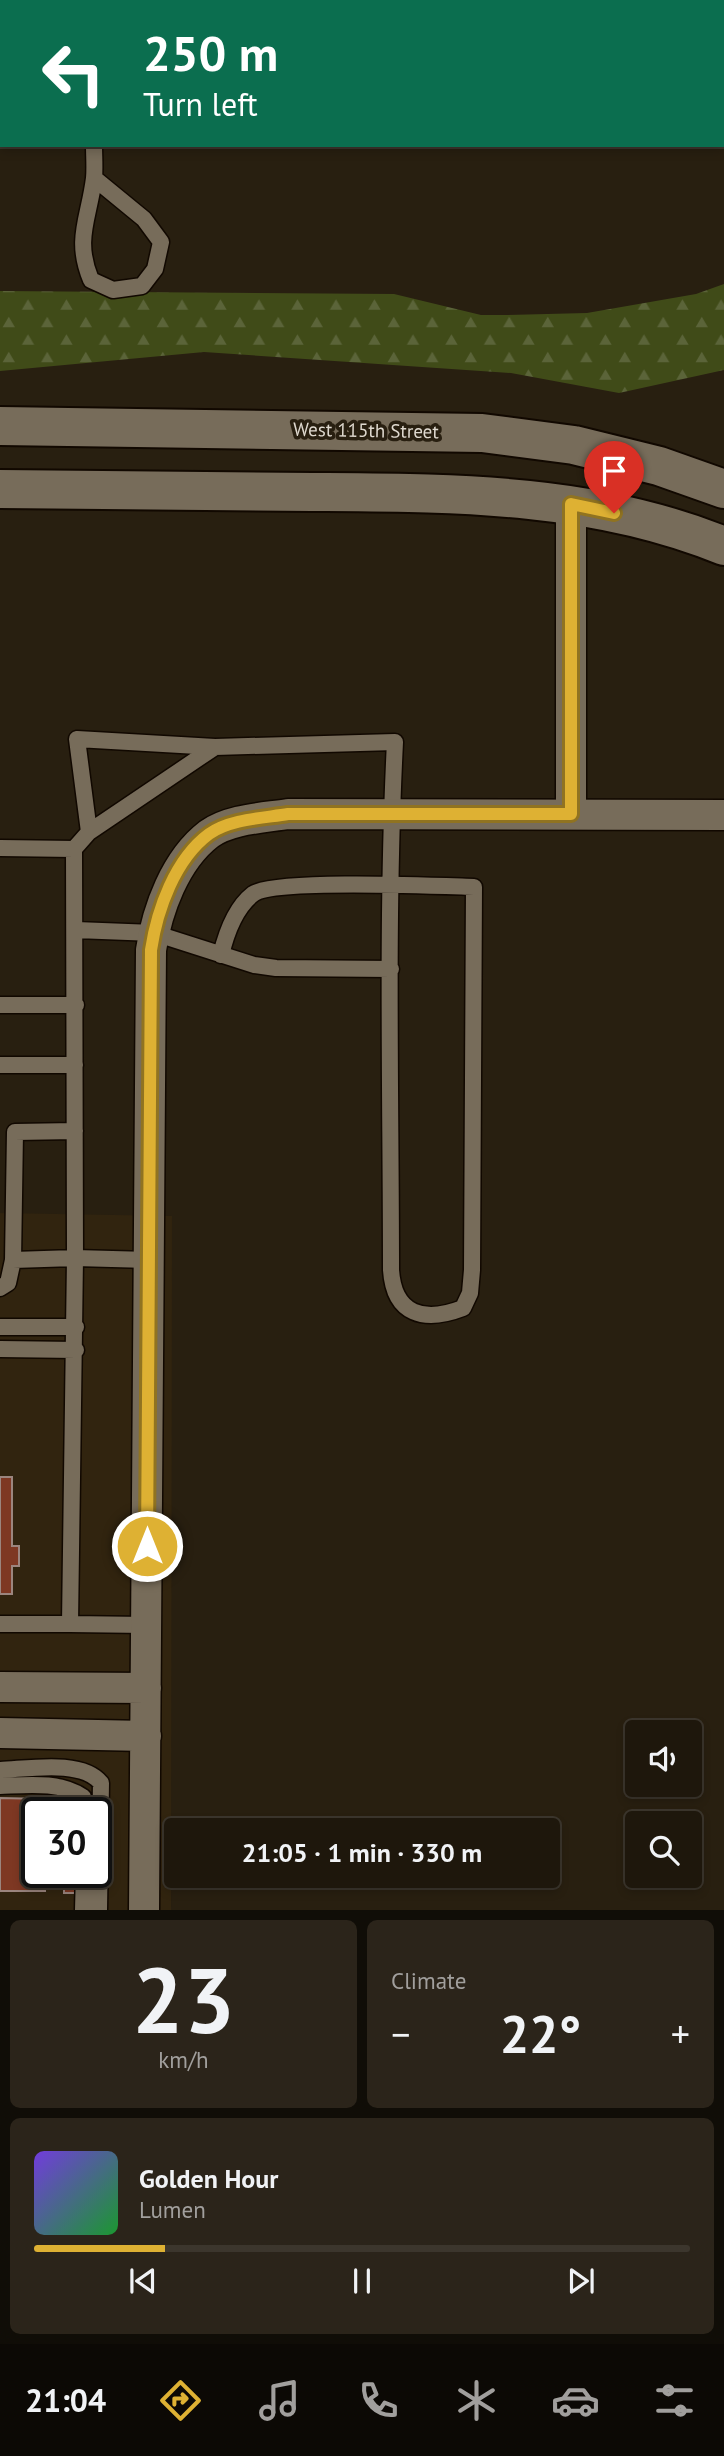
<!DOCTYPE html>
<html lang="en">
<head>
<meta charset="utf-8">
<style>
	:root { --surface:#1e170c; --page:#2b241a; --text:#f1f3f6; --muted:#a19f9d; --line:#3c362d; --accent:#deb133 }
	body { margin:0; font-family:"PT Sans",sans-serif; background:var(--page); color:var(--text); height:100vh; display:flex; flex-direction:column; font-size:26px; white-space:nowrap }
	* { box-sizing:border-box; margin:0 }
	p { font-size:23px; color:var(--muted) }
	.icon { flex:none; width:38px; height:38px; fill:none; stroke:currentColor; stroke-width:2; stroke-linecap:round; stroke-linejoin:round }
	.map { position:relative; height:1910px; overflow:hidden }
	.drawer { display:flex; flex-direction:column; gap:10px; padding:10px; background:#100d07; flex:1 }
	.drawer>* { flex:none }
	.hud { position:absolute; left:0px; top:0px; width:724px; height:147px; box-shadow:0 4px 10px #0003,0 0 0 2px var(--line); background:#0b6e4f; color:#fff; overflow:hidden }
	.fabs { position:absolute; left:625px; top:1720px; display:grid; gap:14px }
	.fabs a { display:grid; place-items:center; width:77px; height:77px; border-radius:7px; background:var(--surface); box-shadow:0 4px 10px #0003,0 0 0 2px var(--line); font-size:35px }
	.speed { position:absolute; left:21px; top:1797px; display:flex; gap:14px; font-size:35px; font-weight:700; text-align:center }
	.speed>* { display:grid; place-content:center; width:91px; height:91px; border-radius:50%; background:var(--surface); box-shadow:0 4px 10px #0003,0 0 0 2px var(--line); line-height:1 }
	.speed .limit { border:4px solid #111; border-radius:10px; background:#fff; color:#111 }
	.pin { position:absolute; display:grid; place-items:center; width:60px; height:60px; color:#fff; margin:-72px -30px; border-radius:50% 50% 50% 0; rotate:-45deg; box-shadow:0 0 7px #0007 }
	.pin .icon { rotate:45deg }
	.me { position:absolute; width:77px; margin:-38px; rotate:0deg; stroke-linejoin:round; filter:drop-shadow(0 0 5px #0008) }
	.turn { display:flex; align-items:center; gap:24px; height:147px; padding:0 28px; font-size:32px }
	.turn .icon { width:91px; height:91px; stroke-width:2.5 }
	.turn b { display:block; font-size:49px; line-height:60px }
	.big { font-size:52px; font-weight:700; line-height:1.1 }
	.drawer .card { flex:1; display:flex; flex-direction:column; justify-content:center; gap:10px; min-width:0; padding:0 24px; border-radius:10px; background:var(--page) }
	.drawer .dial { align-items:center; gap:0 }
	.dial b { font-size:91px; line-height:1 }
	.song { display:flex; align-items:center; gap:21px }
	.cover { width:84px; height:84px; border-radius:10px; background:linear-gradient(135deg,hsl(260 70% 55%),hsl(130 70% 35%)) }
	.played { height:7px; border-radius:4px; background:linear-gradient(90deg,var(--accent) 20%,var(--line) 20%) }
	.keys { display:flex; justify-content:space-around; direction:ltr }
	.heat { display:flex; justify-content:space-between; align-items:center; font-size:38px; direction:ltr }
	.drawer .tiles { flex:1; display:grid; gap:10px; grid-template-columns:1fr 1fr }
	.card:last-child { grid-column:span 2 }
	.trip { position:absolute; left:164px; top:1818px; width:396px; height:70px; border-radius:7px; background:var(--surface); box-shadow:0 4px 10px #0003,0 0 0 2px var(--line); font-weight:700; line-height:70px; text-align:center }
	.tabs { display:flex; height:112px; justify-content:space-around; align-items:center; background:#0c0905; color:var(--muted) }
	.tabs .icon { width:49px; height:49px }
	.tabs .selected { color:var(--accent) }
	.tabs b { font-size:32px; color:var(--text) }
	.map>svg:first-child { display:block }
	.built { fill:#31240f; fill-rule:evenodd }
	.forest { fill:url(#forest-firs) }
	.building { fill:#7e3823; stroke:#9b857e; stroke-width:2 }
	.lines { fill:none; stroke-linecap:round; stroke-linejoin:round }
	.service-casing { stroke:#110800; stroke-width:19 }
	.minor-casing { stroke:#110800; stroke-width:33 }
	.tertiary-casing { stroke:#110800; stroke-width:42 }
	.service { stroke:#776c5a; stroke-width:16 }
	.minor { stroke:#776c5a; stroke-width:30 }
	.tertiary { stroke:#776c5a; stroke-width:38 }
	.route-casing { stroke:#907321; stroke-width:18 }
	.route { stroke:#deb133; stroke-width:12 }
	.labels { text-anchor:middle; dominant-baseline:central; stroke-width:7; stroke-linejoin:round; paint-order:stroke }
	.street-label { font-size:19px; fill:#dfd9cf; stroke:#281f10 }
</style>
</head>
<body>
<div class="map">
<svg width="724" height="1910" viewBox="0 0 724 1910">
	<defs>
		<pattern id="forest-firs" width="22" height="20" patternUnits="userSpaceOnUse" patternTransform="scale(1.75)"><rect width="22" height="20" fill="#404b18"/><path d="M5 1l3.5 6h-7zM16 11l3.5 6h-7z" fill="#5b6439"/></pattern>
	</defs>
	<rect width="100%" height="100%" fill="#281f10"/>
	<path class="built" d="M0 1213 172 1216 171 1910H0ZM37 1813H96V1872H37Z"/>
	<path class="forest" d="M724 284V370L619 393 511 373 204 352 0 371V291L394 294 481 315H505L587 313 696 294Z"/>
	<path class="building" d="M0 1477H12V1546H19V1566H12V1594H0Z
		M0 1798 44 1799V1813H37V1872H51V1887H45V1891H0Z
		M64 1872H96L102 1893H64Z"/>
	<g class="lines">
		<g class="service-casing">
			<path id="service" d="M10 0V2
				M94 0V2
				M420 0V2
				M190 2V0
				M0 113H2
				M94 145C94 156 95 168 94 178 89 219 74 239 91 280L113 290 142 286 155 269 161 242 144 219 94 178
				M215 747 89 832 77 739 215 747 395 742C386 918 391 1095 391 1270 394 1315 424 1323 463 1308L470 1293 472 1270 474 887C439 886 273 879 253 894 235 908 226 934 221 955
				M0 848 74 849
				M76 930 154 933 254 965 276 968 391 969
				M0 1005H76
				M0 1065H75
				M75 1131 15 1132 13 1260 75 1258 74 849 89 832
				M0 1288 8 1283 13 1260
				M0 1327H76
				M0 1349 76 1350
				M0 1624H70
				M146 1625 70 1624 75 1258 149 1260
				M0 1770C28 1769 82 1759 101 1783L99 1910
				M0 1786C27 1785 60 1781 83 1797L85 1813
				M83 1910 84 1872"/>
		</g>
		<g class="minor-casing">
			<path id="minor" d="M571 504V814
				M0 1687 146 1688
				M0 1733 146 1736
				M144 1910 151 950C157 910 175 860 209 834 230 819 263 818 288 814L724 815"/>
		</g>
		<g class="tertiary-casing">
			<path id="tertiary" d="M0 426 482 433 574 445 659 466 724 489
				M0 489C104 490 208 491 312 492 452 493 592 492 724 546"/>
		</g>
		<use href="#service" class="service"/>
		<use href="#minor" class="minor"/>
		<use href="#tertiary" class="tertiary"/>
	</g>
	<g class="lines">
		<g class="route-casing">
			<path id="route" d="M147 1546 151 950C157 910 175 859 209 834 230 819 264 818 288 814H571V504L614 513"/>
		</g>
		<use href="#route" class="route"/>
	</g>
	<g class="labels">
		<g class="street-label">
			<text transform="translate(366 430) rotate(1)">West 115th Street</text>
		</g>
	</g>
</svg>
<div class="fabs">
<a><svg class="icon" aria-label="sound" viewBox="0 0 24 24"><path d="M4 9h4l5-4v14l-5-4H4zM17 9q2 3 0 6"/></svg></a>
<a><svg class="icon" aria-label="search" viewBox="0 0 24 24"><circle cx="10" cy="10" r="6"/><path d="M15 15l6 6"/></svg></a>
</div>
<div class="speed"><div class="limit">30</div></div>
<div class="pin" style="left:614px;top:513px;background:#d93025"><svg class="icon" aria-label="arrive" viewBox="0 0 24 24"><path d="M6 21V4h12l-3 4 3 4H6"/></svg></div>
<svg class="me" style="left:147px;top:1546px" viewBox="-20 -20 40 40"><circle r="17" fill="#deb133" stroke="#fff" stroke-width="3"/><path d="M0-11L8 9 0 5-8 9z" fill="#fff"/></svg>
<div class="trip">21:05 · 1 min · 330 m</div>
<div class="hud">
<div class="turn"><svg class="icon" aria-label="left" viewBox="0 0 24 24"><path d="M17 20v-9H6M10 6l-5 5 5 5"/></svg><div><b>250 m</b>Turn left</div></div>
</div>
</div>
<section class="drawer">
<div class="tiles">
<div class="card dial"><b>23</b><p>km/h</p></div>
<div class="card"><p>Climate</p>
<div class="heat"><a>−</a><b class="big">22°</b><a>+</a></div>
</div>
<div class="card">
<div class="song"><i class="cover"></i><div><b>Golden Hour</b><p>Lumen</p></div></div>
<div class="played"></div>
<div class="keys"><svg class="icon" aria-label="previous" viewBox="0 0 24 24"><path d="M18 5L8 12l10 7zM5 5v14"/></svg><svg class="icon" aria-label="pause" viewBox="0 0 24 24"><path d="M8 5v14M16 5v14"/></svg><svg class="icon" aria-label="next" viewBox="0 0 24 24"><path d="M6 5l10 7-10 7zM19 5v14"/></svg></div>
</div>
</div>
</section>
<nav class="tabs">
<b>21:04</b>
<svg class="icon selected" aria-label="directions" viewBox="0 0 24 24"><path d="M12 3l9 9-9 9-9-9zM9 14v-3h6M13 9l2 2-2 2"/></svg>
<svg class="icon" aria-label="music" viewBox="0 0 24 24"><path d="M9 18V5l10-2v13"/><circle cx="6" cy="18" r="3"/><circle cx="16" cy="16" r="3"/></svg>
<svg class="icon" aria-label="phone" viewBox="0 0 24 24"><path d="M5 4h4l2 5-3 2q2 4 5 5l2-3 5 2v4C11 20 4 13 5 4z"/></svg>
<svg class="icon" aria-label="climate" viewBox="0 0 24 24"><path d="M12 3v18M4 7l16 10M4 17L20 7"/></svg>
<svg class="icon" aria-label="car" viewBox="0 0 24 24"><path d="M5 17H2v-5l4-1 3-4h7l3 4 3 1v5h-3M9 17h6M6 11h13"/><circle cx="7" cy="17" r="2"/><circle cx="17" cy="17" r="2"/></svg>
<svg class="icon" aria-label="filters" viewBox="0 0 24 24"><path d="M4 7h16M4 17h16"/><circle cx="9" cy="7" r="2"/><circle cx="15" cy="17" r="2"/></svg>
</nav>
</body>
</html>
